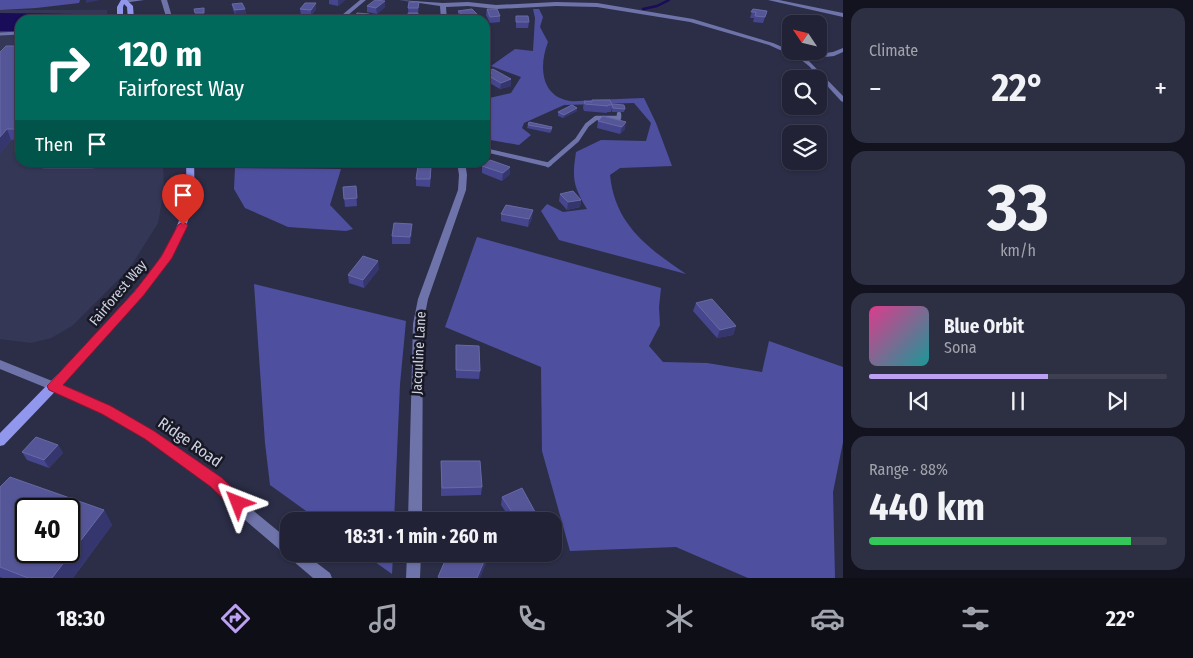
<!DOCTYPE html>
<html lang="en">
<head>
<meta charset="utf-8">
<style>
	:root { --surface:#212236; --page:#2d2f42; --text:#f1f3f6; --muted:#a2a4ad; --line:#3e3f51; --accent:#bca0f2 }
	body { margin:0; font-family:"Fira Sans Condensed",sans-serif; background:var(--page); color:var(--text); height:100vh; display:flex; flex-direction:column; font-size:19px; white-space:nowrap }
	* { box-sizing:border-box; margin:0 }
	p { font-size:16px; color:var(--muted) }
	.icon { flex:none; width:28px; height:28px; fill:none; stroke:currentColor; stroke-width:2; stroke-linecap:round; stroke-linejoin:round }
	.map { position:relative; flex:1; overflow:hidden }
	.details { display:flex; flex-direction:column; gap:8px; padding:8px; background:#12131e; width:350px }
	.details>* { flex:none }
	.top-card { position:absolute; left:15px; top:15px; width:475px; height:152px; border-radius:15px; box-shadow:0 1px 4px #0004,0 0 0 1px var(--line); background:#00695c; color:#fff; overflow:hidden }
	.needle { width:32px; rotate:305deg }
	.buttons { position:absolute; left:782px; top:15px; display:grid; gap:10px }
	.buttons a { display:grid; place-items:center; width:45px; height:45px; border-radius:10px; background:var(--surface); box-shadow:0 1px 4px #0004,0 0 0 1px var(--line); font-size:25px }
	.speed { position:absolute; left:15px; top:498px; display:flex; gap:10px; font-size:25px; font-weight:700; text-align:center }
	.speed>* { display:grid; place-content:center; width:65px; height:65px; border-radius:50%; background:var(--surface); box-shadow:0 1px 4px #0004,0 0 0 1px var(--line); line-height:1 }
	.speed .limit { border:2px solid #111; border-radius:8px; background:#fff; color:#111 }
	.pin { position:absolute; display:grid; place-items:center; width:42px; height:42px; color:#fff; margin:-51px -21px; border-radius:50% 50% 50% 0; rotate:-45deg; box-shadow:0 0 5px #0007 }
	.pin .icon { rotate:45deg }
	.me { position:absolute; width:55px; margin:-28px; rotate:315deg; stroke-linejoin:round; filter:drop-shadow(0 0 4px #0008) }
	.turn { display:flex; align-items:center; gap:18px; height:105px; padding:0 20px; font-size:22px }
	.turn .icon { width:65px; height:65px; stroke-width:2.5 }
	.turn b { display:block; font-size:35px; line-height:42px }
	.then { display:flex; align-items:center; height:48px; padding:0 20px; background:#0003; gap:10px; font-size:19px }
	.big { font-size:38px; font-weight:700; line-height:1.1 }
	.details .card { flex:1; display:flex; flex-direction:column; justify-content:center; gap:8px; min-width:0; padding:0 18px; border-radius:15px; background:var(--page) }
	.details .dial { align-items:center; gap:0 }
	.dial b { font-size:65px; line-height:1 }
	.song { display:flex; align-items:center; gap:15px }
	.cover { width:60px; height:60px; border-radius:8px; background:linear-gradient(135deg,hsl(330 70% 55%),hsl(180 70% 35%)) }
	.played { height:5px; border-radius:2px; background:linear-gradient(90deg,var(--accent) 60%,var(--line) 60%) }
	.keys { display:flex; justify-content:space-around; direction:ltr }
	.heat { display:flex; justify-content:space-between; align-items:center; font-size:28px; direction:ltr }
	.charge { height:8px; border-radius:4px; background:linear-gradient(90deg,#34c759 88%,var(--line) 0) }
	.trip { position:absolute; left:280px; top:512px; width:282px; height:50px; border-radius:15px; background:var(--surface); box-shadow:0 1px 4px #0004,0 0 0 1px var(--line); font-weight:700; line-height:50px; text-align:center }
	.tabs { display:flex; height:80px; justify-content:space-around; align-items:center; background:#0d0e16; color:var(--muted) }
	.tabs .icon { width:35px; height:35px }
	.tabs .current { color:var(--accent) }
	.tabs b { font-size:22px; color:var(--text) }
	main { display:flex; flex:1; min-height:0 }
	.map>svg:first-child { display:block }
	.built { fill:#353757 }
	.forest { fill:#4e509f }
	.water { fill:#190c58 }
	.lines { fill:none; stroke-linecap:round; stroke-linejoin:round }
	.stream { stroke:#190c58; stroke-width:2.5 }
	.service-far1 { stroke:#6e73a9; stroke-width:3 }
	.service { stroke:#6e73a9; stroke-width:4.5 }
	.minor { fill:#6e73a9; fill-rule:evenodd }
	.tertiary { fill:#6e73a9; fill-rule:evenodd }
	.secondary { fill:#9097ed; fill-rule:evenodd }
	.wall { fill:#46468f }
	.shaded-wall { fill:#36366f }
	.building { fill:#555698; stroke:#6869a4; fill-rule:evenodd }
	.route { fill:#e11d48; stroke:#92132f }
	.labels { text-anchor:middle; dominant-baseline:central; stroke-width:5; stroke-linejoin:round; paint-order:stroke }
	.street-label { font-size:14px; fill:#cfd2e2; stroke:#171823 }
	.near-street-label { font-size:16px; fill:#cfd2e2; stroke:#171823 }
</style>
</head>
<body>
<main>
<div class="map">
<svg width="843" height="578" viewBox="0 0 843 578">
	<rect width="100%" height="100%" fill="#2c2e48"/>
	<path class="built" d="M0 10H107L108 20H20V162L163 163 164 189 158 223 129 269 72 326 51 338 31 343 0 339Z"/>
	<path class="forest" d="M0 0H80L79 3 36 8 0 10Z
		M533 9H539L543 17 540 27 548 42C539 65 540 96 570 101 577 102 586 100 593 100 610 99 627 99 644 98L656 123 672 166 620 168 610 175C615 225 648 248 686 274L559 240 541 211 547 204 563 212 587 209C573 186 572 178 576 152L601 140 646 141 651 123 634 103 564 105 524 123 522 128 531 135 519 145 485 139V99L511 93 521 77 491 66 515 49 533 51 535 18Z
		M235 168 341 169 330 205 353 229 346 231 288 227 245 208 234 189Z
		M477 237 661 288 659 307 660 325 649 346 663 362 707 363 762 372 769 341 843 367V442L833 492 835 578H748L676 547 570 551 542 451 541 367 445 327Z
		M254 284 406 321 400 384 394 521H320L270 485 265 443Z
		M364 554H393L392 574Z"/>
	<path class="water" d="M0 13 73 14 93 19 20 20V31H0Z"/>
	<g class="lines">
		<path class="stream" d="M643 9 657 6 669 0"/>
		<path class="service-far1" d="M196 20 226 17
			M0 34 20 33"/>
		<path class="service" d="M39 162 40 165 44 166H92L140 162
			M548 165 577 140 587 125 596 118H619V114"/>
		<path class="minor" d="M125 0H144L123 3V1Z
			M161 0H167L173 20H167Z
			M360 0H366L342 20H336Z
			M399 0 443 3 468 2 496 5 556 2 597 3 693 19 773 43 803 56 833 52 843 48V52L834 56 807 59 843 96V102L841 101 809 66 800 59 769 45 690 22 597 7 556 6 496 9 468 6 446 7 447 20H441L440 6Z
			M768 0H779L843 13V17Z
			M485 148 551 163 552 165 548 167 485 152Z
			M457 162H465L467 175 466 190 428 299 423 324 422 521H408L413 324 418 299 458 190 459 175Z
			M407 554H421L420 578H406Z"/>
		<path class="tertiary" d="M0 360 82 393 111 407 154 431 222 478 255 512 289 540V554H305L330 573 332 578H313L245 520 212 486 146 439 103 413 74 399 0 369Z"/>
		<path class="secondary" d="M121 0H127L133 6 134 20H128L127 7 124 4 123 7V20H117V7Z
			M186 162H194C195 187 194 210 183 233 169 267 143 295 119 322 82 364 43 404 4 445L0 446V433C38 394 77 356 113 315 136 290 160 264 174 233 185 210 187 187 186 162Z"/>
	</g>
	<path class="wall" d="M329 0H345L338 6 329 4Z
		M419 2 418 14 409 20 408 8Z
		M316 3V9L311 16 301 15 300 9Z
		M232 4 245 9 246 15 236 16 233 10Z
		M367 6 385 7 377 14 367 12Z
		M487 9 500 16V22L490 23 486 15Z
		M753 9 767 11 763 23 753 22 754 18H750Z
		M458 11 477 14 476 20H461L458 17Z
		M516 16 529 22 528 28H516Z
		M20 46V139L11 140 0 153Z
		M488 71 511 86 500 89 486 81 487 75 488 74Z
		M592 100 625 109 624 112H612L611 108V112H607V113L584 111 583 108 584 101H591Z
		M577 111 563 118 558 116V112Z
		M603 116 625 129 620 134 597 128 598 121Z
		M528 125 552 127V130L550 133 527 128Z
		M482 166 510 167V174L502 181 482 173Z
		M431 174 430 187 416 186V179Z
		M356 186 357 206 345 207 343 187Z
		M560 194 581 200 580 207 567 210 559 201Z
		M501 214 532 218 528 227 501 221Z
		M412 232 410 244H392V236Z
		M379 269 364 288 349 283 348 275Z
		M696 303 736 326 733 335 717 338 693 311Z
		M456 345 480 371 479 379 456 378Z
		M58 445 63 453 49 468 27 460 22 452Z
		M441 461 482 487 481 495 441 496Z
		M0 487 104 510 112 525 73 578H2L0 577Z
		M502 497 540 521H512L501 505Z"/>
	<path class="shaded-wall" d="M86 0H100L86 3Z
		M338 0H345L338 6Z
		M385 1V7L377 14 376 8Z
		M316 3V9L311 16V10Z
		M204 8V16H195V13Z
		M245 9 246 15 236 16 235 10Z
		M477 14 476 20H465V17Z
		M511 79V86L500 89 501 83Z
		M577 108V111L563 118 564 115Z
		M626 122 625 129 620 134 622 127Z
		M7 129 11 140 0 153V137Z
		M510 167V174L502 181 503 173Z
		M581 200 580 207 567 210 568 202Z
		M533 210 532 218 528 227 529 219Z
		M412 224V232L410 244V237Z
		M378 261 379 269 364 288 363 280Z
		M736 326 733 335 717 338 720 330Z
		M58 445 63 453 49 468 44 460Z
		M104 510 112 525 73 578H52Z
		M487 554 486 564 480 578H477Z"/>
	<path class="building" d="M375 0 385 1 376 8 367 6Z
		M409 2H419L418 8H408Z
		M242 3 245 9 235 10 232 4Z
		M305 3H316L311 10 300 9Z
		M204 8V13H195L194 9Z
		M472 9 477 14 465 17 458 11Z
		M487 9H497L500 16 490 17Z
		M753 9 767 11 765 17 755 16 756 12H751Z
		M357 13 369 14 367 20H354Z
		M408 13H418V20H409Z
		M218 15 221 17 222 20H204V17Z
		M296 15 307 16 304 20H292Z
		M516 16H528L529 22H516Z
		M6 46H20V129H7L0 137V52Z
		M493 69 511 79 501 83 487 75 492 73 488 71Z
		M592 100H610L612 105H608V106L585 104 584 101 592 102Z
		M612 104 624 105 625 109 613 108Z
		M572 105 577 108 564 115 558 112Z
		M603 116 626 122 622 127 598 121Z
		M529 122 552 127 551 129 528 125Z
		M490 160 510 167 503 173 482 166Z
		M418 166 431 167 430 179H416Z
		M356 186 357 198 344 199 343 187Z
		M573 191 581 200 568 202 560 194Z
		M506 205 533 210 529 219 501 214Z
		M394 223 412 224 410 237 392 236Z
		M363 256 378 261 363 280 348 275Z
		M712 299 736 326 720 330 696 303Z
		M456 345 479 346 480 371 456 370Z
		M36 437 58 445 44 460 22 452Z
		M441 461H480L482 487 442 488Z
		M10 477 104 510 52 578H28L0 567V487ZM26 509H69V551H26Z
		M522 488 540 521H518L502 497Z
		M495 517 497 521H477Z
		M448 554H487L477 578H439L438 577Z"/>
	<path class="route" d="M183 222 188 225 172 258 143 296 63 385 111 406 154 431 222 478 243 498 246 503 243 508 238 510 233 508 211 487 145 439 102 414 49 390 47 386 135 291 161 257 178 225Z"/>
	<g class="labels">
		<g class="street-label">
			<text transform="translate(118 293) rotate(-50)">Fairforest Way</text>
			<text transform="translate(419 353) rotate(-87)">Jacquline Lane</text>
		</g>
		<g class="near-street-label">
			<text transform="translate(190 442) rotate(35)">Ridge Road</text>
		</g>
	</g>
</svg>
<div class="buttons">
<a><svg class="needle" viewBox="-14 -14 28 28"><path d="M0-13l5 13h-10z" fill="#e53935"/><path d="M0 13l5-13h-10z" fill="#a2a4ad"/></svg></a>
<a><svg class="icon" aria-label="search" viewBox="0 0 24 24"><circle cx="10" cy="10" r="6"/><path d="M15 15l6 6"/></svg></a>
<a><svg class="icon" aria-label="layers" viewBox="0 0 24 24"><path d="M12 4l9 5-9 5-9-5zM3 14l9 5 9-5"/></svg></a>
</div>
<div class="speed"><div class="limit">40</div></div>
<div class="pin" style="left:183px;top:225px;background:#d93025"><svg class="icon" aria-label="arrive" viewBox="0 0 24 24"><path d="M6 21V4h12l-3 4 3 4H6"/></svg></div>
<svg class="me" style="left:238px;top:503px" viewBox="-20 -20 40 40"><path d="M0-17L14 15 0 8-14 15z" fill="#e11d48" stroke="#fff" stroke-width="4"/></svg>
<div class="trip">18:31 · 1 min · 260 m</div>
<div class="top-card">
<div class="turn"><svg class="icon" aria-label="right" viewBox="0 0 24 24"><path d="M7 20v-9h11M14 6l5 5-5 5"/></svg><div><b>120 m</b>Fairforest Way</div></div>
<div class="then">Then<svg class="icon" aria-label="arrive" viewBox="0 0 24 24"><path d="M6 21V4h12l-3 4 3 4H6"/></svg></div>
</div>
</div>
<section class="details">
<div class="card"><p>Climate</p>
<div class="heat"><a>−</a><b class="big">22°</b><a>+</a></div>
</div>
<div class="card dial"><b>33</b><p>km/h</p></div>
<div class="card">
<div class="song"><i class="cover"></i><div><b>Blue Orbit</b><p>Sona</p></div></div>
<div class="played"></div>
<div class="keys"><svg class="icon" aria-label="previous" viewBox="0 0 24 24"><path d="M18 5L8 12l10 7zM5 5v14"/></svg><svg class="icon" aria-label="pause" viewBox="0 0 24 24"><path d="M8 5v14M16 5v14"/></svg><svg class="icon" aria-label="next" viewBox="0 0 24 24"><path d="M6 5l10 7-10 7zM19 5v14"/></svg></div>
</div>
<div class="card"><p>Range · 88%</p><b class="big">440 km</b><div class="charge"></div></div>
</section>
</main>
<nav class="tabs">
<b>18:30</b>
<svg class="icon current" aria-label="directions" viewBox="0 0 24 24"><path d="M12 3l9 9-9 9-9-9zM9 14v-3h6M13 9l2 2-2 2"/></svg>
<svg class="icon" aria-label="music" viewBox="0 0 24 24"><path d="M9 18V5l10-2v13"/><circle cx="6" cy="18" r="3"/><circle cx="16" cy="16" r="3"/></svg>
<svg class="icon" aria-label="phone" viewBox="0 0 24 24"><path d="M5 4h4l2 5-3 2q2 4 5 5l2-3 5 2v4C11 20 4 13 5 4z"/></svg>
<svg class="icon" aria-label="climate" viewBox="0 0 24 24"><path d="M12 3v18M4 7l16 10M4 17L20 7"/></svg>
<svg class="icon" aria-label="car" viewBox="0 0 24 24"><path d="M5 17H2v-5l4-1 3-4h7l3 4 3 1v5h-3M9 17h6M6 11h13"/><circle cx="7" cy="17" r="2"/><circle cx="17" cy="17" r="2"/></svg>
<svg class="icon" aria-label="filters" viewBox="0 0 24 24"><path d="M4 7h16M4 17h16"/><circle cx="9" cy="7" r="2"/><circle cx="15" cy="17" r="2"/></svg>
<b>22°</b>
</nav>
</body>
</html>
